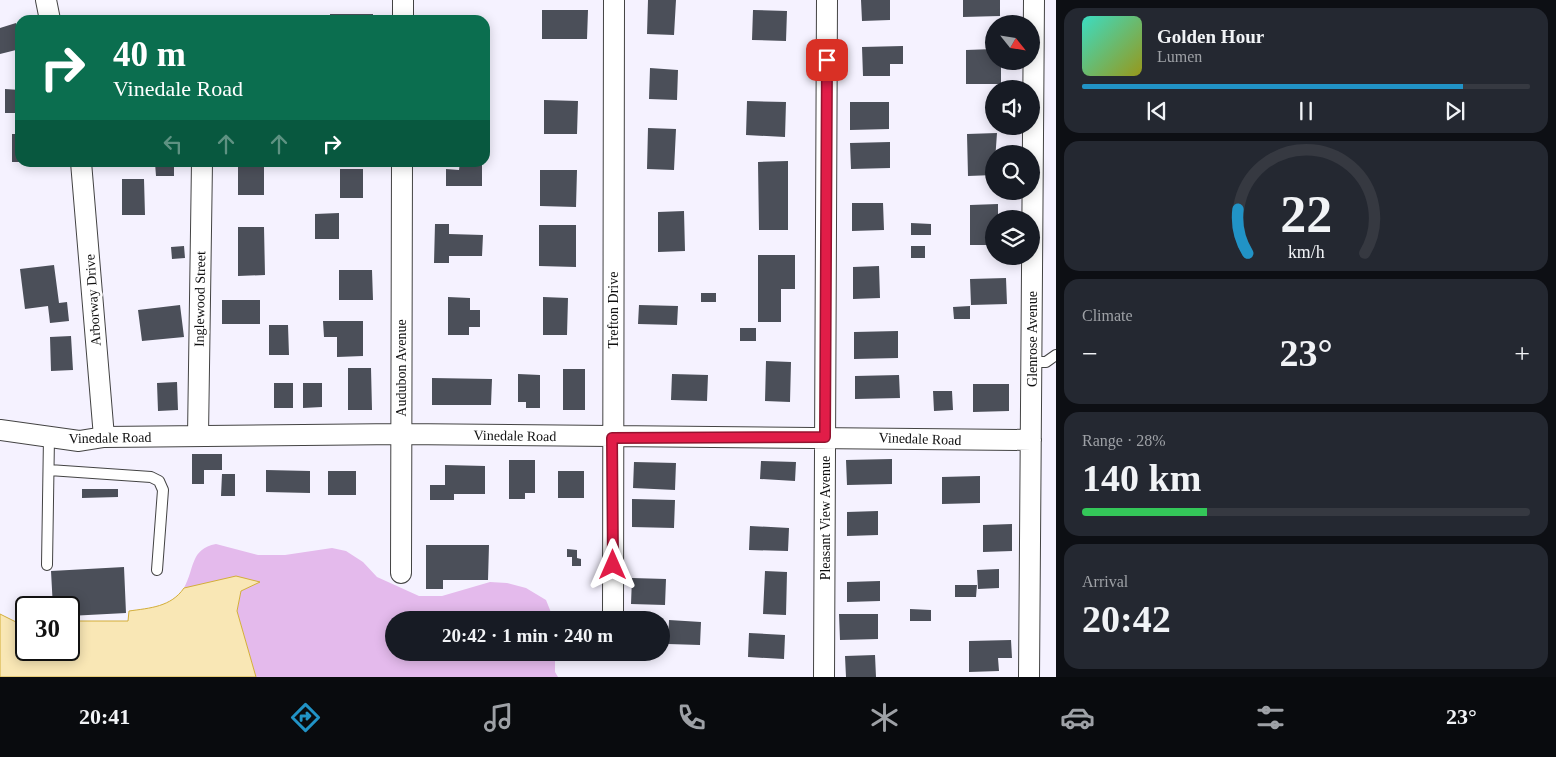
<!DOCTYPE html>
<html lang="en">
<head>
<meta charset="utf-8">
<style>
	:root { --surface:#171b24; --page:#242831; --text:#f1f3f6; --muted:#9ea1a6; --line:#363941; --accent:#2193c6 }
	body { margin:0; font-family:Georgia,serif; background:var(--page); color:var(--text); height:100vh; display:flex; flex-direction:column; font-size:19px; white-space:nowrap }
	* { box-sizing:border-box; margin:0 }
	p { font-size:16px; color:var(--muted) }
	.icon { flex:none; width:28px; height:28px; fill:none; stroke:currentColor; stroke-width:2; stroke-linecap:round; stroke-linejoin:round }
	.map { position:relative; flex:1; overflow:hidden }
	.details { display:flex; flex-direction:column; gap:8px; padding:8px; background:#0d0f14; width:500px }
	.details>* { flex:none }
	.guide { position:absolute; left:15px; top:15px; width:475px; height:152px; border-radius:15px; box-shadow:0 2px 12px #0003; background:#0b6e4f; color:#fff; overflow:hidden }
	.needle { width:32px; rotate:120deg }
	.fabs { position:absolute; left:985px; top:15px; display:grid; gap:10px }
	.fabs a { display:grid; place-items:center; width:55px; height:55px; border-radius:50%; background:var(--surface); box-shadow:0 2px 12px #0003; font-size:25px }
	.speed { position:absolute; left:15px; top:596px; display:flex; gap:10px; font-size:25px; font-weight:700; text-align:center }
	.speed>* { display:grid; place-content:center; width:65px; height:65px; border-radius:50%; background:var(--surface); box-shadow:0 2px 12px #0003; line-height:1 }
	.speed .limit { border:2px solid #111; border-radius:8px; background:#fff; color:#111 }
	.pin { position:absolute; display:grid; place-items:center; width:42px; height:42px; color:#fff; margin:-21px; border-radius:10px; box-shadow:0 2px 8px #0006 }
	.me { position:absolute; width:55px; margin:-28px; rotate:0deg; stroke-linejoin:round; filter:drop-shadow(0 0 4px #0008) }
	.turn { display:flex; align-items:center; gap:18px; height:105px; padding:0 15px; font-size:22px }
	.turn .icon { width:65px; height:65px; stroke-width:2.5 }
	.turn b { display:block; font-size:35px; line-height:42px }
	.lanes { display:flex; align-items:center; height:48px; padding:0 15px; background:#0003; justify-content:center; gap:25px; direction:ltr }
	.lanes .off { opacity:.35 }
	.big { font-size:38px; font-weight:800; line-height:1.1 }
	.details .card { flex:1; display:flex; flex-direction:column; justify-content:center; gap:8px; min-width:0; padding:0 18px; border-radius:15px; background:var(--page) }
	.details .dial { align-items:center; gap:0 }
	.dial svg { height:130px; overflow:visible; fill:none; stroke:var(--line); stroke-width:7; stroke-linecap:round; text-anchor:middle }
	.dial text { fill:var(--text); stroke:none }
	.song { display:flex; align-items:center; gap:15px }
	.cover { width:60px; height:60px; border-radius:8px; background:linear-gradient(135deg,hsl(170 70% 55%),hsl(60 70% 35%)) }
	.played { height:5px; border-radius:2px; background:linear-gradient(90deg,var(--accent) 85%,var(--line) 85%) }
	.keys { display:flex; justify-content:space-around; direction:ltr }
	.heat { display:flex; justify-content:space-between; align-items:center; font-size:28px; direction:ltr }
	.charge { height:8px; border-radius:4px; background:linear-gradient(90deg,#34c759 28%,var(--line) 0) }
	.trip { position:absolute; left:385px; top:611px; width:285px; height:50px; border-radius:25px; background:var(--surface); box-shadow:0 2px 12px #0003; font-weight:800; line-height:50px; text-align:center }
	.dock { display:flex; height:80px; justify-content:space-around; align-items:center; background:#090b0e; color:var(--muted) }
	.dock .icon { width:35px; height:35px }
	.dock .selected { color:var(--accent) }
	.dock b { font-size:22px; color:var(--text) }
	main { display:flex; flex:1; min-height:0 }
	.map>svg:first-child { display:block }
	.green { fill:#e4baec }
	.water { fill:#f9e7b5; stroke:#d3ae39 }
	.building { fill:#4b4f59 }
	.lines { fill:none; stroke-linecap:round; stroke-linejoin:round }
	.service-casing { stroke:#434343; stroke-width:12 }
	.minor-casing { stroke:#434343; stroke-width:22 }
	.service { stroke:#fff; stroke-width:10 }
	.minor { stroke:#fff; stroke-width:20 }
	.route-casing { stroke:#92132f; stroke-width:12 }
	.route { stroke:#e11d48; stroke-width:9 }
	.labels { text-anchor:middle; dominant-baseline:central; stroke-width:5; stroke-linejoin:round; paint-order:stroke }
	.street-label { font-size:14px; fill:#101010; stroke:#fff }
</style>
</head>
<body>
<main>
<div class="map">
<svg width="1056" height="677" viewBox="0 0 1056 677">
	<rect width="100%" height="100%" fill="#f5f2ff"/>
	<path class="green" d="M216 544 258 555H285L332 548 346 551 363 562 377 577 419 596H442L490 582 507 583 526 588 546 600 554 620H394V652L555 653V672L558 677H256L237 611 241 591 259 582 184 588C195 568 190 549 216 544Z"/>
	<path class="water" d="M236 576 260 582 241 591 237 611 256 677H0V614L26 627V650H69V621H128L129 611C150 608 171 607 184 588Z"/>
	<path class="building" d="M648 0H676L674 35 647 34Z
		M861 0H890V20L862 21Z
		M963 0H1000V16L963 17Z
		M542 10H588L587 39H542Z
		M753 10 787 11 786 41 752 40Z
		M330 14H373V20H330Z
		M176 15 177 20H152V16Z
		M16 23 20 49 0 54V28Z
		M903 46V64H890V76H863L862 47Z
		M994 49V61H1001V84H966V50Z
		M650 68 678 70 677 100 649 99Z
		M5 89 20 90V113H5Z
		M544 100 578 101 577 134H544Z
		M747 101 786 102 785 137 746 135Z
		M850 102H889V129L850 130Z
		M648 128 676 129 674 170 647 169Z
		M997 133 994 175 968 176 967 134Z
		M12 134H20V162H12Z
		M890 142V168L851 169 850 143Z
		M788 161V230H759L758 162Z
		M174 162V176H156L155 163Z
		M238 162H264V195H238Z
		M460 162H482V186H446V169L459 170Z
		M340 169H363V198H340Z
		M540 170H577L576 207 540 206Z
		M122 179H144L145 215H122Z
		M852 203H883L884 230 852 231Z
		M998 204V219H994V245H970V205Z
		M684 211 685 251 658 252V212Z
		M339 213V239H315V214Z
		M911 223 931 224V235H911Z
		M435 224H449V234L483 235 482 256H449V263H434Z
		M539 225H576V267L539 266Z
		M238 227H264L265 275 238 276Z
		M184 246 185 258 172 259 171 247Z
		M911 246H925V258H911Z
		M758 255H795V289H781V322H758Z
		M54 265 59 303 67 302 69 321 50 323 48 306 25 309 20 269Z
		M879 266 880 298 853 299V267Z
		M339 270H372L373 300H339Z
		M1006 278 1007 304 971 305 970 279Z
		M701 293H716V302H701Z
		M448 297 470 298V310H480V327H469V335H448Z
		M543 297 568 298 567 335H543Z
		M222 300H260V324H222Z
		M180 305 184 337 142 341 138 310Z
		M639 305 678 306 677 325 638 324Z
		M970 306V319H954L953 307Z
		M323 321H363V356L337 357V337H324Z
		M269 325H288L289 355H269Z
		M740 328H756V341H740Z
		M898 331V358L854 359V332Z
		M71 336 73 370 51 371 50 337Z
		M766 361 791 362 790 402 765 401Z
		M348 368H371L372 410H348Z
		M563 369H585V410H563Z
		M518 374 540 375V408H526V402H518Z
		M672 374 708 375 707 401 671 400Z
		M899 375 900 398 855 399V376Z
		M432 378 492 379 491 405H432Z
		M177 382 178 410 158 411 157 383Z
		M274 383H293V408H274Z
		M303 383H322V407L303 408Z
		M973 384H1009V411L973 412Z
		M933 391H952L953 410 934 411Z
		M192 454H222V470H204V484H192Z
		M892 459V484L847 485 846 460Z
		M509 460H535V493H525V499H509Z
		M761 461 796 462 795 481 760 479Z
		M634 462 676 463 675 490 633 488Z
		M445 465 485 466V494H454V500H430V485H445Z
		M266 470 310 471V493L266 492Z
		M328 471H356V495H328Z
		M558 471H584V498H558Z
		M222 474H235V496H221Z
		M980 476V503L942 504V477Z
		M82 489H118V497L82 498Z
		M632 499 675 500 674 528 632 527Z
		M878 511V535L847 536V512Z
		M1012 524V551L983 552V525Z
		M750 526 789 528 788 551 749 550Z
		M426 545H489L488 580H443V589H426Z
		M567 549 577 550V558L581 559V566H572V557H567Z
		M124 567 126 613 69 616V608H53L51 571Z
		M999 569V588L978 589 977 570Z
		M765 571 787 572 786 615 763 614Z
		M632 578 666 579 665 605 631 604Z
		M880 581V601L847 602V582Z
		M955 585H977L976 597H955Z
		M910 609 931 610V621H910Z
		M839 614H878V639L840 640Z
		M669 620 701 622 700 645 668 644Z
		M749 633 785 635 784 659 748 657Z
		M1011 640 1012 658H998L999 671 969 672V641Z
		M875 655 876 677H846L845 656Z"/>
	<g class="lines">
		<g class="service-casing">
			<path id="service" d="M1031 362H1046L1056 355
				M49 470 151 477 159 481 163 490 157 570
				M47 565 49 437"/>
		</g>
		<g class="minor-casing">
			<path id="minor" d="M46 0 50 20
				M403 20V0
				M81 162 104 437
				M0 430 79 441 104 437 401 434 1031 440
				M198 436 202 162
				M401 573 402 162
				M613 620 614 0
				M824 677 827 0
				M1029 677 1034 0"/>
		</g>
		<use href="#service" class="service"/>
		<use href="#minor" class="minor"/>
	</g>
	<g class="lines">
		<g class="route-casing">
			<path id="route" d="M613 565 612 438 825 437 827 60"/>
		</g>
		<use href="#route" class="route"/>
	</g>
	<g class="labels">
		<g class="street-label">
			<text transform="translate(200 299) rotate(-89)">Inglewood Street</text>
			<text transform="translate(93 300) rotate(-94)">Arborway Drive</text>
			<text transform="translate(613 310) rotate(-90)">Trefton Drive</text>
			<text transform="translate(1032 339) rotate(-90)">Glenrose Avenue</text>
			<text transform="translate(401 368) rotate(-90)">Audubon Avenue</text>
			<text transform="translate(515 436) rotate(1)">Vinedale Road</text>
			<text transform="translate(110 438) rotate(-1)">Vinedale Road</text>
			<text transform="translate(920 439) rotate(2)">Vinedale Road</text>
			<text transform="translate(825 518) rotate(-90)">Pleasant View Avenue</text>
		</g>
	</g>
</svg>
<div class="fabs">
<a><svg class="needle" viewBox="-14 -14 28 28"><path d="M0-13l5 13h-10z" fill="#e53935"/><path d="M0 13l5-13h-10z" fill="#9ea1a6"/></svg></a>
<a><svg class="icon" aria-label="sound" viewBox="0 0 24 24"><path d="M4 9h4l5-4v14l-5-4H4zM17 9q2 3 0 6"/></svg></a>
<a><svg class="icon" aria-label="search" viewBox="0 0 24 24"><circle cx="10" cy="10" r="6"/><path d="M15 15l6 6"/></svg></a>
<a><svg class="icon" aria-label="layers" viewBox="0 0 24 24"><path d="M12 4l9 5-9 5-9-5zM3 14l9 5 9-5"/></svg></a>
</div>
<div class="speed"><div class="limit">30</div></div>
<div class="pin" style="left:827px;top:60px;background:#d93025"><svg class="icon" aria-label="arrive" viewBox="0 0 24 24"><path d="M6 21V4h12l-3 4 3 4H6"/></svg></div>
<svg class="me" style="left:613px;top:565px" viewBox="-20 -20 40 40"><path d="M0-17L14 15 0 8-14 15z" fill="#e11d48" stroke="#fff" stroke-width="4"/></svg>
<div class="trip">20:42 · 1 min · 240 m</div>
<div class="guide">
<div class="turn"><svg class="icon" aria-label="right" viewBox="0 0 24 24"><path d="M7 20v-9h11M14 6l5 5-5 5"/></svg><div><b>40 m</b>Vinedale Road</div></div>
<div class="lanes"><svg class="icon off" aria-label="left" viewBox="0 0 24 24"><path d="M17 20v-9H6M10 6l-5 5 5 5"/></svg><svg class="icon off" aria-label="ahead" viewBox="0 0 24 24"><path d="M12 20V5M6 11l6-6 6 6"/></svg><svg class="icon off" aria-label="ahead" viewBox="0 0 24 24"><path d="M12 20V5M6 11l6-6 6 6"/></svg><svg class="icon" aria-label="right" viewBox="0 0 24 24"><path d="M7 20v-9h11M14 6l5 5-5 5"/></svg></div>
</div>
</div>
<section class="details">
<div class="card">
<div class="song"><i class="cover"></i><div><b>Golden Hour</b><p>Lumen</p></div></div>
<div class="played"></div>
<div class="keys"><svg class="icon" aria-label="previous" viewBox="0 0 24 24"><path d="M18 5L8 12l10 7zM5 5v14"/></svg><svg class="icon" aria-label="pause" viewBox="0 0 24 24"><path d="M8 5v14M16 5v14"/></svg><svg class="icon" aria-label="next" viewBox="0 0 24 24"><path d="M6 5l10 7-10 7zM19 5v14"/></svg></div>
</div>
<div class="card dial"><svg viewBox="0 0 100 80">
<path d="M14 69A42 42 0 1 1 86 69"/>
<path d="M14 69A42 42 0 0 1 8 42" stroke="#2193c6"/>
<text x="50" y="56" font-size="32" font-weight="700">22</text>
<text x="50" y="72" font-size="11">km/h</text>
</svg></div>
<div class="card"><p>Climate</p>
<div class="heat"><a>−</a><b class="big">23°</b><a>+</a></div>
</div>
<div class="card"><p>Range · 28%</p><b class="big">140 km</b><div class="charge"></div></div>
<div class="card"><p>Arrival</p><b class="big">20:42</b></div>
</section>
</main>
<nav class="dock">
<b>20:41</b>
<svg class="icon selected" aria-label="directions" viewBox="0 0 24 24"><path d="M12 3l9 9-9 9-9-9zM9 14v-3h6M13 9l2 2-2 2"/></svg>
<svg class="icon" aria-label="music" viewBox="0 0 24 24"><path d="M9 18V5l10-2v13"/><circle cx="6" cy="18" r="3"/><circle cx="16" cy="16" r="3"/></svg>
<svg class="icon" aria-label="phone" viewBox="0 0 24 24"><path d="M5 4h4l2 5-3 2q2 4 5 5l2-3 5 2v4C11 20 4 13 5 4z"/></svg>
<svg class="icon" aria-label="climate" viewBox="0 0 24 24"><path d="M12 3v18M4 7l16 10M4 17L20 7"/></svg>
<svg class="icon" aria-label="car" viewBox="0 0 24 24"><path d="M5 17H2v-5l4-1 3-4h7l3 4 3 1v5h-3M9 17h6M6 11h13"/><circle cx="7" cy="17" r="2"/><circle cx="17" cy="17" r="2"/></svg>
<svg class="icon" aria-label="filters" viewBox="0 0 24 24"><path d="M4 7h16M4 17h16"/><circle cx="9" cy="7" r="2"/><circle cx="15" cy="17" r="2"/></svg>
<b>23°</b>
</nav>
</body>
</html>
